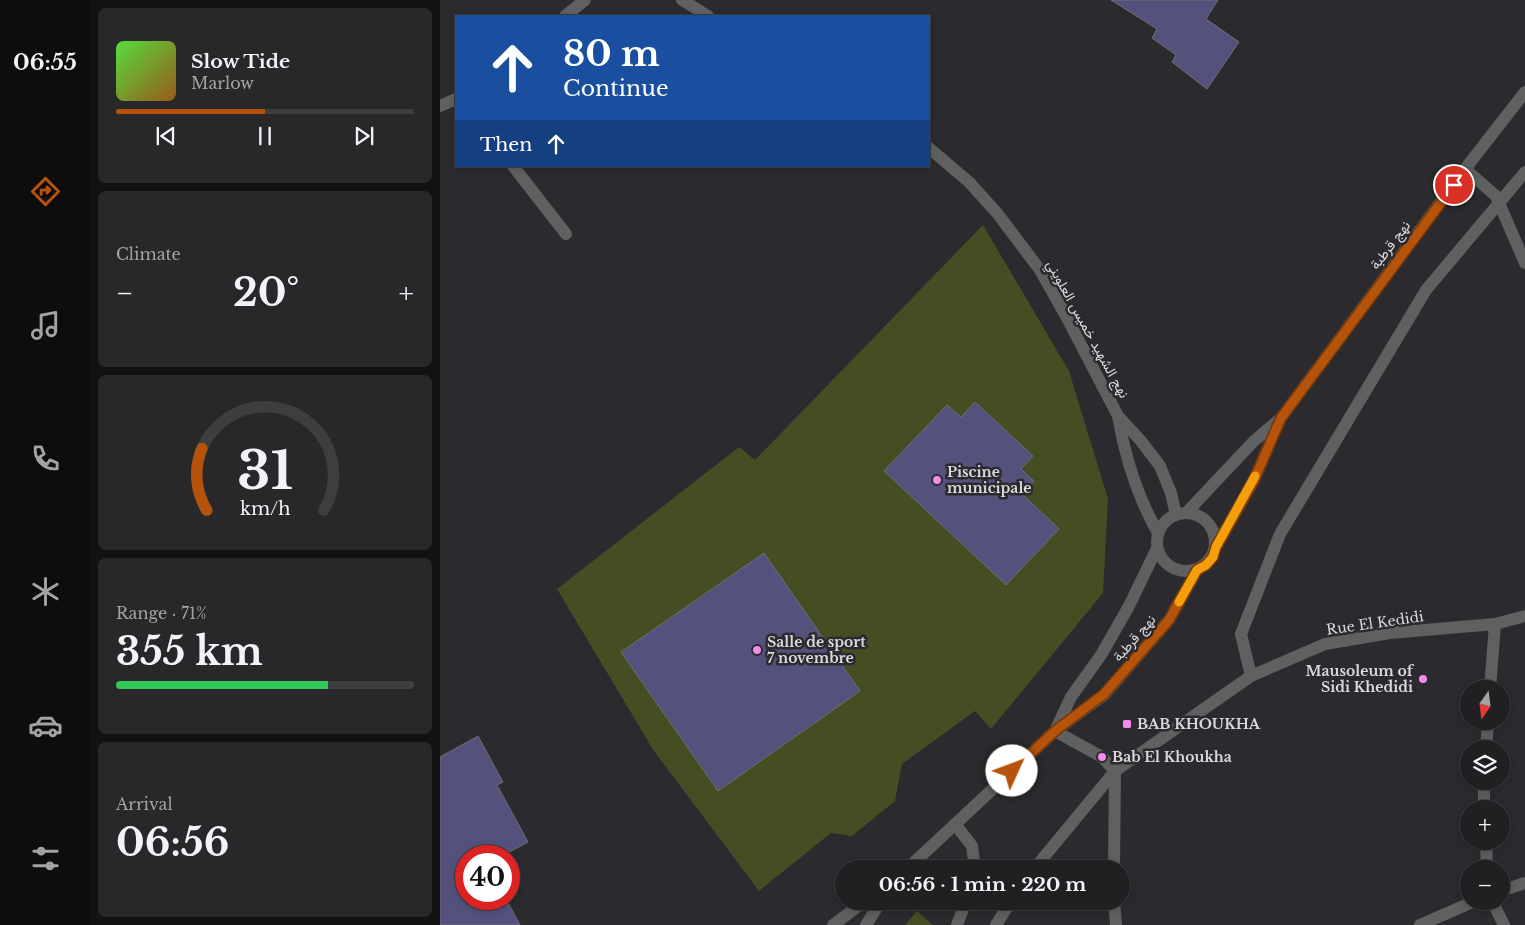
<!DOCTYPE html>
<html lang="en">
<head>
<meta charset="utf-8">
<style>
	:root { --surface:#202022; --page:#28282a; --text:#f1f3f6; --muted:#a2a3a5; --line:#3d3e40; --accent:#b45309 }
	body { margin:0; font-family:"Libre Baskerville",Vazirmatn,serif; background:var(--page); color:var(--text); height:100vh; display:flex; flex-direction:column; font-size:19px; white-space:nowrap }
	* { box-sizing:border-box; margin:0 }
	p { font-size:16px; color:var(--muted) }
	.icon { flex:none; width:28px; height:28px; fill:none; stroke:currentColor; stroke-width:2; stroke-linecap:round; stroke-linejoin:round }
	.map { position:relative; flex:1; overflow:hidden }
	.sheet { display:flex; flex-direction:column; gap:8px; padding:8px; background:#121213; width:350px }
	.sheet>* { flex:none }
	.guide { position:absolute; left:15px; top:15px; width:475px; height:152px; border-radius:0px; box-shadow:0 2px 8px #0003,0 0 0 1px var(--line); background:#1a4fa0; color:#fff; overflow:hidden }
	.needle { width:32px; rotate:194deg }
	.tools { position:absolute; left:1020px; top:680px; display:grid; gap:10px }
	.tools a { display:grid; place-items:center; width:50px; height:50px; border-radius:50%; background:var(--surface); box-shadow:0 2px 8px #0003,0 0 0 1px var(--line); font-size:25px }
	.speed { position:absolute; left:15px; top:845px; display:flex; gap:10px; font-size:25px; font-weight:700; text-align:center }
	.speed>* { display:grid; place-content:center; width:65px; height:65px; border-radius:50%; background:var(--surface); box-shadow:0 2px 8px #0003,0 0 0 1px var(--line); line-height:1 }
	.speed .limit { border:8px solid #d22; background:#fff; color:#111 }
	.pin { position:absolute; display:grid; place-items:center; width:42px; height:42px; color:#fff; margin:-21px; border:2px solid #fff; border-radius:50%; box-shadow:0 1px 5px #0007 }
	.me { position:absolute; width:55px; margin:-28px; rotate:47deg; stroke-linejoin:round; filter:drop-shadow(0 0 4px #0008) }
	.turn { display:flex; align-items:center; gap:18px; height:105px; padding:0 25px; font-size:22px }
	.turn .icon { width:65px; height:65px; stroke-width:2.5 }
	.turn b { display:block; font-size:35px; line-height:42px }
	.then { display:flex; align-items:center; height:48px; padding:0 25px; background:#0003; gap:10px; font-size:19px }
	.big { font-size:38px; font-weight:800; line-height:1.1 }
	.sheet .widget { flex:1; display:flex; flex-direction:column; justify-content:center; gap:8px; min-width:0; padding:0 18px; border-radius:8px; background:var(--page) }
	.sheet .dial { align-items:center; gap:0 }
	.dial svg { height:130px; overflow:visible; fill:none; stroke:var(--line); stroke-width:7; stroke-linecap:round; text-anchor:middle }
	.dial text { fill:var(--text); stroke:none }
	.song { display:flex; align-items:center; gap:15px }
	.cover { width:60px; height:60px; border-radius:8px; background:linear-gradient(135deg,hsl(110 70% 55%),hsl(30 70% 35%)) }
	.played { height:5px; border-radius:2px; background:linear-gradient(90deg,var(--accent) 50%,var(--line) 50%) }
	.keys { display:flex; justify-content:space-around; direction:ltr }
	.heat { display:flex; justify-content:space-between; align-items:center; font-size:28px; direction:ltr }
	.charge { height:8px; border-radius:4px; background:linear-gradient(90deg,#34c759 71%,var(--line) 0) }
	.trip { position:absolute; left:395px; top:860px; width:295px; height:50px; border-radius:25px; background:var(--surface); box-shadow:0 2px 8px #0003,0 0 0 1px var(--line); font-weight:800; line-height:50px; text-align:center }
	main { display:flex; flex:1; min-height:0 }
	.tab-bar { display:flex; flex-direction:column; width:90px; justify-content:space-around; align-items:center; background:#0d0d0e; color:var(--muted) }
	.tab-bar .icon { width:35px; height:35px }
	.tab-bar .current { color:var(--accent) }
	.tab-bar b { font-size:22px; color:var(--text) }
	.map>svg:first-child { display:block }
	.green { fill:#454d23 }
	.building { fill:#54517c; stroke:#6e6e73 }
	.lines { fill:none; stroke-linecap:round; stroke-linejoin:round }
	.pedestrian { stroke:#5e615f; stroke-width:12 }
	.minor { stroke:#5e615f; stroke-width:12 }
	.tertiary { stroke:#5e615f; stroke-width:12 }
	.route-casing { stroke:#753606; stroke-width:12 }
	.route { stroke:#b45309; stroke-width:9 }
	.slow { stroke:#f59e0b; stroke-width:9 }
	.poi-dot { fill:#f589ee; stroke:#2b2a2e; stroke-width:2 }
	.labels { text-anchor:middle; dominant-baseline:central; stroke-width:5; stroke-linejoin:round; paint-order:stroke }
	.street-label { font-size:14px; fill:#d9d8dc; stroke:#2b2a2e }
	.poi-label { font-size:14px; font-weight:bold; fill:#d9d8dc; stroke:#2b2a2e; text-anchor:start }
</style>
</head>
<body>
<main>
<nav class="tab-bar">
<b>06:55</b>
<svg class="icon current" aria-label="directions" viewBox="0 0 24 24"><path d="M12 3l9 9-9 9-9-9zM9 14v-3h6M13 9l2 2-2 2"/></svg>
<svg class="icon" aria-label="music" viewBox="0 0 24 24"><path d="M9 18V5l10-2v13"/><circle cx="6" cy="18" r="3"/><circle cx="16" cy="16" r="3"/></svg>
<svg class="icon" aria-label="phone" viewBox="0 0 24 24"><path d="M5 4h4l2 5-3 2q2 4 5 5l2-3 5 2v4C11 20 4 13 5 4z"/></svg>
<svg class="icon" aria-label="climate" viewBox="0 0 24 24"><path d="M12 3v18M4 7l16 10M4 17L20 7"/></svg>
<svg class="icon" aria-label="car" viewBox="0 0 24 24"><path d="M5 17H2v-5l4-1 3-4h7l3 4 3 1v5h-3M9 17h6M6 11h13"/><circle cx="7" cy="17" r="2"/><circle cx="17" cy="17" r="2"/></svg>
<svg class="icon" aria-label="filters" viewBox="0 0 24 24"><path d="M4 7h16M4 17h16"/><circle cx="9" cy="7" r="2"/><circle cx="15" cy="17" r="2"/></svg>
</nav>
<section class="sheet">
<div class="widget">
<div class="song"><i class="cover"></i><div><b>Slow Tide</b><p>Marlow</p></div></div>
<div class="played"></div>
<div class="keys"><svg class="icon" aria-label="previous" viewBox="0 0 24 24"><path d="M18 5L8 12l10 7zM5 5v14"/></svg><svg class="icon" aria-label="pause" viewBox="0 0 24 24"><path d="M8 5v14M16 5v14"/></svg><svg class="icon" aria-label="next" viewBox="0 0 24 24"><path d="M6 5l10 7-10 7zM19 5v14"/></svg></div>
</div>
<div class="widget"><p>Climate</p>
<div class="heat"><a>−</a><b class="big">20°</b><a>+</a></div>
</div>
<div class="widget dial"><svg viewBox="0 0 100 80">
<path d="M14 69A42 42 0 1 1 86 69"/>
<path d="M14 69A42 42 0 0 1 11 31" stroke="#b45309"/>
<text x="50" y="56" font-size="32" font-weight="700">31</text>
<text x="50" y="72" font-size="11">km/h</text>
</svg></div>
<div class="widget"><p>Range · 71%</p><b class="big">355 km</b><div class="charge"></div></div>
<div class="widget"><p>Arrival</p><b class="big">06:56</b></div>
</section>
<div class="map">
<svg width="1085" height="925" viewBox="0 0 1085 925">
	<rect width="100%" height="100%" fill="#2b2a2e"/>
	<path class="green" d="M543 225 629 371 668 499 663 593 551 729 535 711 462 764 455 801 412 836 391 833 319 891 214 751 117 589 299 447 315 460Z
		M477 911 493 925H465Z"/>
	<path class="building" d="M671 0H778L766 19 799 42 767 89 732 62 736 55 712 38 717 29Z
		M535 402 593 456 581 469 594 481 582 494 619 529 566 585 444 471 507 405 521 417Z
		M324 553 420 691 278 791 181 652Z
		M38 736 63 782 57 785 88 842 62 856H26V899H66L80 925H0V757Z"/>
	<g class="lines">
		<path class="pedestrian" d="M1025 169 1056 196 1085 263
			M811 676 801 634 840 534 986 290 1085 172
			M1050 689 1055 624
			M1046 749 1048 721
			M1044 809V781
			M1046 841 1047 869
			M594 869 675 771 811 676 885 644 950 633 1055 624 1085 616
			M1061 891 1085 883
			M1052 901 1064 925
			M556 925 571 901
			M980 925 1035 901"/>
		<path class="minor" d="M242 0 268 16
			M125 16 145 0
			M0 106 16 99
			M489 148 529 182 557 213 600 270 626 316 678 416 701 441 720 466 731 493 736 515
			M73 166 126 234
			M678 416C685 457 697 496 718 533
			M615 731 662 757 675 771 674 869
			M515 824 532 846 535 869
			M674 901 676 925
			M517 925 526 901"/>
		<path class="tertiary" d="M717 542a29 29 0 1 1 58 0a29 29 0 1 1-58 0Z
			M746 513 813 442 841 418 1025 169 1085 92
			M776 547 814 480 839 422
			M616 729 631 697 661 655 689 606 717 548
			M467 869 615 731 664 695 729 620 757 570
			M393 925 425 901
			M426 925 441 901"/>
	</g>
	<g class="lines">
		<g class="route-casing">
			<path id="route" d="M572 771 615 731 664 694 729 620 757 570 766 565 773 557 776 547 814 480 841 418 1014 185"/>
		</g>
		<use href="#route" class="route"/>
		<path class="slow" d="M739 602 757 570 766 565 773 557 776 547 815 476"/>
	</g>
	<g class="poi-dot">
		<circle cx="497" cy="480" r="5"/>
		<circle cx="317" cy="650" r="5"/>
		<circle cx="983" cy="679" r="5"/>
		<rect x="682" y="719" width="10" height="10" rx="2.5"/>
		<circle cx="662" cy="757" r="5"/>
	</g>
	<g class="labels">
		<g class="street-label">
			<text transform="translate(950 245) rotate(-53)">نهج قرطبة</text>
			<text transform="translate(648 329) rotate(61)">نهج الشهيد خميس العلويني</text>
			<text transform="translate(935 623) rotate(-8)">Rue El Kedidi</text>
			<text transform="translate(694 638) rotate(-49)">نهج قرطبة</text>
		</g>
		<g class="poi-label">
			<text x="507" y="472">Piscine<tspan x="507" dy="16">municipale</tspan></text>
			<text x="327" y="642">Salle de sport<tspan x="327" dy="16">7 novembre</tspan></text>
			<text x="973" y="671" text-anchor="end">Mausoleum of<tspan x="973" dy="16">Sidi Khedidi</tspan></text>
			<text x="697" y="724">BAB KHOUKHA</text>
			<text x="672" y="757">Bab El Khoukha</text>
		</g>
	</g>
</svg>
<div class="tools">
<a><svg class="needle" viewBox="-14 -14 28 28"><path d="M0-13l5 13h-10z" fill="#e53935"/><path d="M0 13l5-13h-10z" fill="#a2a3a5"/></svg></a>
<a><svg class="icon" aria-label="layers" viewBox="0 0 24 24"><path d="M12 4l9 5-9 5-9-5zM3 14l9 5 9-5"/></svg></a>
<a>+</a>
<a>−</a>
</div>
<div class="speed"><div class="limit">40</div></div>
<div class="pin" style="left:1014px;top:185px;background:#d93025"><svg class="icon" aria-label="arrive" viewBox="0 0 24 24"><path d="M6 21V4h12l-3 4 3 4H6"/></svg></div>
<svg class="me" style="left:572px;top:771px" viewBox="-20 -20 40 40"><circle r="19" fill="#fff"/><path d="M0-13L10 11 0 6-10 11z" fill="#b45309"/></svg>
<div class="trip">06:56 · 1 min · 220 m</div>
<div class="guide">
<div class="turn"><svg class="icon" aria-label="ahead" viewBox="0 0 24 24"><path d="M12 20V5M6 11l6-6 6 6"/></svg><div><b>80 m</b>Continue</div></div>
<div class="then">Then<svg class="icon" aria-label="ahead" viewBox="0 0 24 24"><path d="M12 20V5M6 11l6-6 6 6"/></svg></div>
</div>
</div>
</main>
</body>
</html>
